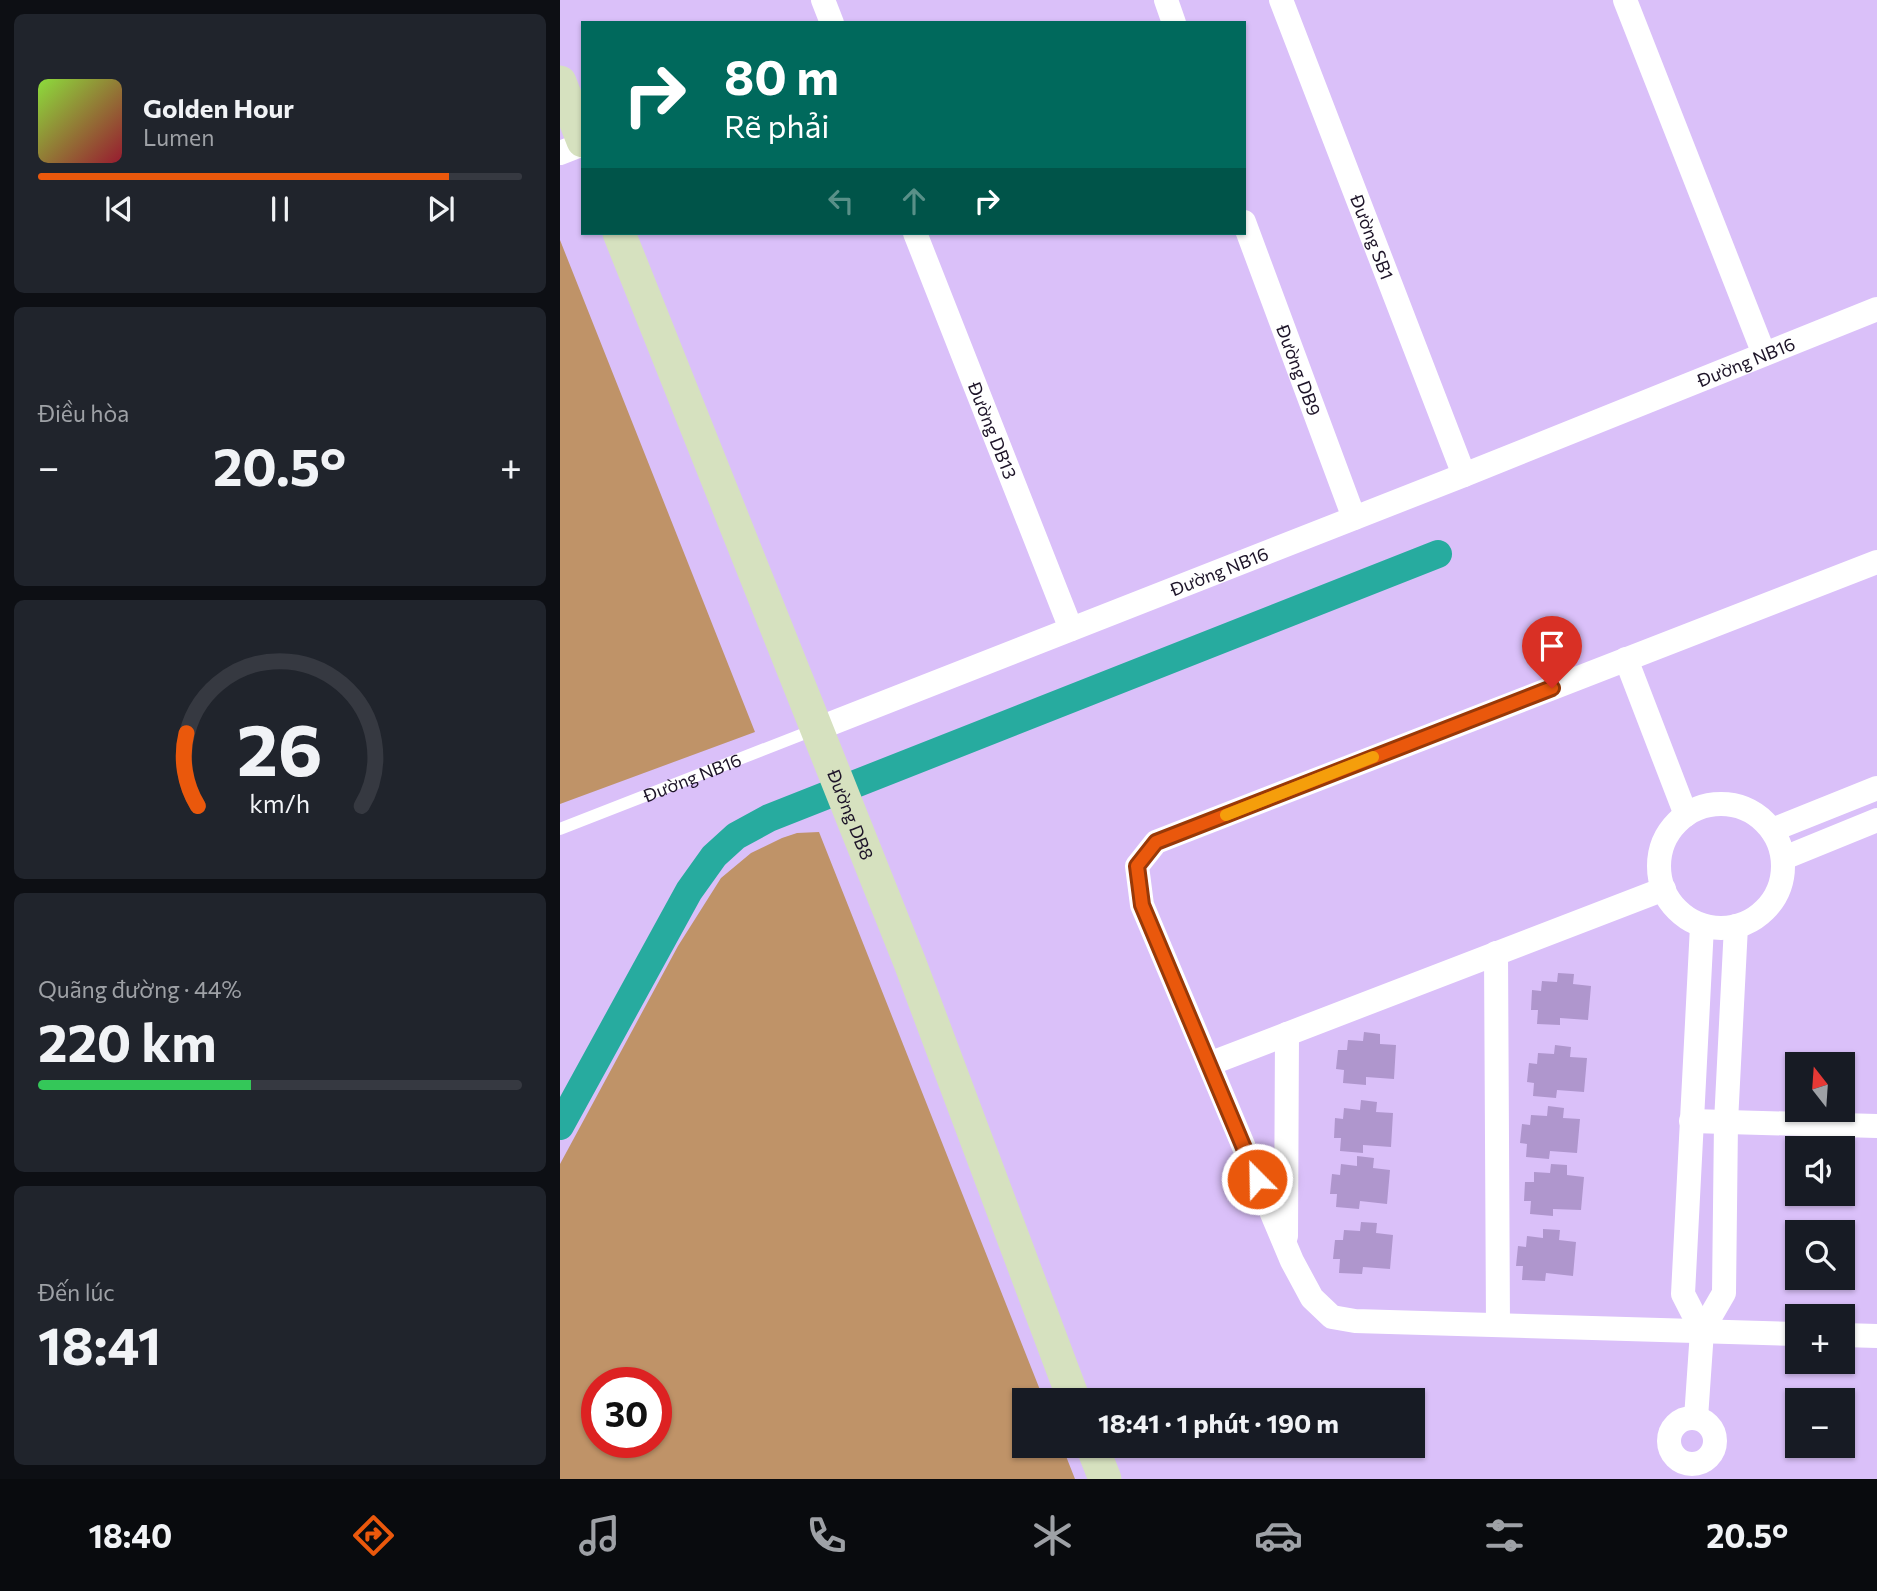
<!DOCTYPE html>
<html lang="vi">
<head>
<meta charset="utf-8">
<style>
	:root { --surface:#171b24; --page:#20242c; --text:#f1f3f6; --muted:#9ea1a6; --line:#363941; --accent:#ea580c }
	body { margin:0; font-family:Commissioner,sans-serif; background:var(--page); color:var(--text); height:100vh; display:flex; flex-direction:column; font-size:26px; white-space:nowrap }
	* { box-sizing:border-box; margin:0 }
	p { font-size:23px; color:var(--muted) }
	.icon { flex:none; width:38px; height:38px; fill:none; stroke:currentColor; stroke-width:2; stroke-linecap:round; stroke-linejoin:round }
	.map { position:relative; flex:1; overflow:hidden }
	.panel { display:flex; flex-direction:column; gap:14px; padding:14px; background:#0d0f14; width:560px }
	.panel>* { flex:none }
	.top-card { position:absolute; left:21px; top:21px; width:665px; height:214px; border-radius:0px; box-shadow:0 2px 5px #0004; background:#00695c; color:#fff; overflow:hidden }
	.needle { width:46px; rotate:343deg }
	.buttons { position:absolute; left:1225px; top:1052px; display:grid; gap:14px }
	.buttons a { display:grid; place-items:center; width:70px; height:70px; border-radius:0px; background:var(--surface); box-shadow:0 2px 5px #0004; font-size:35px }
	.speed { position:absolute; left:21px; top:1367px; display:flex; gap:14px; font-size:35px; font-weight:700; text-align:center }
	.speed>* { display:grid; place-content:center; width:91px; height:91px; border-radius:50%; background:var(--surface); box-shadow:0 2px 5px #0004; line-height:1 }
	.speed .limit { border:10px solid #d22; background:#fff; color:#111 }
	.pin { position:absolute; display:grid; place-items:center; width:60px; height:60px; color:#fff; margin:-72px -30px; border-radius:50% 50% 50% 0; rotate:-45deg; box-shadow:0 0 7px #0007 }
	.pin .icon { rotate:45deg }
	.me { position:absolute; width:77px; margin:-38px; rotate:337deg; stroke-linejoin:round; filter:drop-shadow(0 0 5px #0008) }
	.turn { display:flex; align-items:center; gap:24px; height:147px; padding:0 28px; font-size:32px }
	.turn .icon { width:91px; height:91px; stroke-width:2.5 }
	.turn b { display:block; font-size:49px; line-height:60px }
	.lanes { display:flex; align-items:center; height:66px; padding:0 28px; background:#0003; justify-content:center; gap:35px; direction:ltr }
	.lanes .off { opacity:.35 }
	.big { font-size:52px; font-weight:700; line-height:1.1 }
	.panel .tile { flex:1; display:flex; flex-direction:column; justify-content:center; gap:10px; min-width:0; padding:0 24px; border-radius:10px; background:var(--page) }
	.panel .dial { align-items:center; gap:0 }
	.dial svg { height:182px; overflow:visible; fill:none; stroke:var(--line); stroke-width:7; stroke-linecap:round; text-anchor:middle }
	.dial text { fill:var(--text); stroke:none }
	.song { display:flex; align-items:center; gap:21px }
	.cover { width:84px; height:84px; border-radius:10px; background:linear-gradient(135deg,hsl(90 70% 55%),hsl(350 70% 35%)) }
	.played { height:7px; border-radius:4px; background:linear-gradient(90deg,var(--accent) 85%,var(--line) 85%) }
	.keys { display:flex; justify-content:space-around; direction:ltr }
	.heat { display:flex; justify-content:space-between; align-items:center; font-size:38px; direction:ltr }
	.charge { height:10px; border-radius:5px; background:linear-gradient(90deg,#34c759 44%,var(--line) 0) }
	.trip { position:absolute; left:452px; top:1388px; width:413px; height:70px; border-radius:0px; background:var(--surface); box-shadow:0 2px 5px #0004; font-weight:700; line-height:70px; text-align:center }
	.dock { display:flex; height:112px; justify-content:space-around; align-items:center; background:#090b0e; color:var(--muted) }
	.dock .icon { width:49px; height:49px }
	.dock .selected { color:var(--accent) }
	.dock b { font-size:32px; color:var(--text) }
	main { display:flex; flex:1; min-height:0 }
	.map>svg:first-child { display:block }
	.green { fill:#bf9368; fill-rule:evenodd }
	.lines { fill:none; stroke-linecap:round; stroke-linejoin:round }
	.canal { stroke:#27ab9f; stroke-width:28 }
	.building { fill:#af96cd }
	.lane { stroke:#fff; stroke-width:12 }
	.street { stroke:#fff; stroke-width:24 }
	.secondary { stroke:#d6e1bf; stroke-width:33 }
	.route-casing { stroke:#983908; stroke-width:18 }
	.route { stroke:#ea580c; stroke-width:12 }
	.slow { stroke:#f59e0b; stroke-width:12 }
	.labels { text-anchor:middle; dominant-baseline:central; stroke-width:6; stroke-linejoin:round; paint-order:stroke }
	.street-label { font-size:18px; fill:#1d1428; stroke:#e4d0fe }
</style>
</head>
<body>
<main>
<section class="panel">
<div class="tile">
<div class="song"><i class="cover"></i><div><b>Golden Hour</b><p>Lumen</p></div></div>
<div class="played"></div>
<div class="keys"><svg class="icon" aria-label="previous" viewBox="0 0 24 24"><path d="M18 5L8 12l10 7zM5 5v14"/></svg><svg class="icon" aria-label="pause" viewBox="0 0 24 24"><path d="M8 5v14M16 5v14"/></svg><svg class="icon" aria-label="next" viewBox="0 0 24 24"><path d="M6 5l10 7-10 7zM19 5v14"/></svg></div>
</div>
<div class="tile"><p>Điều hòa</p>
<div class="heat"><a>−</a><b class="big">20.5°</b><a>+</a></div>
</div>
<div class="tile dial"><svg viewBox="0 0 100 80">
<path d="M14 69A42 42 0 1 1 86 69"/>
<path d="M14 69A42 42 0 0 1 9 37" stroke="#ea580c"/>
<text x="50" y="56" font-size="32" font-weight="700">26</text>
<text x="50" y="72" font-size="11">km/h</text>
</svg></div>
<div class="tile"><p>Quãng đường · 44%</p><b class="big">220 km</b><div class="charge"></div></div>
<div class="tile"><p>Đến lúc</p><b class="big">18:41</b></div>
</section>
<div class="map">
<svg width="1317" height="1479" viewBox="0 0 1317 1479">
	<rect width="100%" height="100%" fill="#dac0f9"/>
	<path class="green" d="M0 240 195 732 0 804Z
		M259 832 484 1400H464V1446H502L515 1479H0V1164L118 946 161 878 191 853 222 838 237 833ZM37 1382H96V1442H37Z"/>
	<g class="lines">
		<path class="canal" d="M0 1126 129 891 154 856 176 836 209 818 878 554"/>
	</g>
	<path class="building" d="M998 973 1014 974 1013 984 1031 986 1028 1020 1000 1018V1025L977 1024 978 1010H971L972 990 981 991 982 981 997 982Z
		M804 1032 820 1034V1044L836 1045 834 1079 806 1077V1085L783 1083 784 1070 776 1069 778 1050H787L788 1040 803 1041Z
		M995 1045 1011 1047 1010 1057 1027 1058 1024 1092 997 1090 996 1098 973 1096 974 1083 967 1082 969 1063 977 1064 978 1053 994 1054Z
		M801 1100 817 1102 816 1112 833 1113 831 1147 803 1145V1153L780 1151 781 1138H774L775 1118 783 1119 784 1108 800 1110Z
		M988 1106 1004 1108 1003 1118 1020 1119 1017 1153 990 1151 989 1159 966 1157 967 1144 960 1143 962 1124 970 1125 971 1115 987 1116Z
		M797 1156 814 1158 813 1168 830 1170 827 1204 800 1201 799 1209 776 1207 777 1194H770L772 1174 780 1175 781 1164 797 1166Z
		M991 1164 1007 1165V1175L1024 1177 1021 1210 993 1209V1216L970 1214 971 1201H964L965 1182H974V1172L990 1173Z
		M801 1222 817 1223 816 1233 833 1235 830 1269 803 1267 802 1274 779 1273 780 1259H773L775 1240H783L784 1230 800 1231Z
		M983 1229 1000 1230 999 1240 1016 1242 1013 1276 986 1273 985 1281 962 1280 963 1266H956L958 1246 966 1247 967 1236 983 1238Z"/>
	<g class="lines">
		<path class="lane" id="s1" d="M0 829 256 729"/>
		<g class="street">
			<path d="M263 0 272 23"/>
			<path d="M606 0 614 23"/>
			<path id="s2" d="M721 0 904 475"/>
			<path d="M1065 0 1204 354"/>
			<path d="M0 153 23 144"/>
			<path id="s3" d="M684 222 794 518"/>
			<path id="s4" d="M355 233 511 629"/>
			<path d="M1066 659 1126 815"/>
			<path id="s5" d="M257 729 904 475 1317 309"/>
			<circle cx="1161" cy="866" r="62"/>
			<path d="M1212 830 1317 788"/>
			<path d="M1224 858 1317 820"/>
			<path d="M1142 926 1123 1294 1142 1331"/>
			<path d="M936 953 938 1325"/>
			<path d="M649 1064 1104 889"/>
			<path d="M1131 1121 1317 1126"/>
			<path d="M726 1236 727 1034"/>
			<path d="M1237 1334 795 1321 772 1317 752 1298 732 1261 582 905 577 866 596 842 1317 562"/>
			<path d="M1283 1335 1317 1336"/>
			<path d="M1136 1418 1142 1331 1164 1293 1166 1122 1176 926"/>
			<circle cx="1132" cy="1441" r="23"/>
		</g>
		<g class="secondary">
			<path d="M0 82 23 141"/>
			<path id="s6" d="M59 233 350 963 514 1400"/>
			<path d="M532 1446 545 1479"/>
		</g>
	</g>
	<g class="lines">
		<g class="route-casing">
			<path id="route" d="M697 1179 582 905 577 866 596 842 992 688"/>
		</g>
		<use href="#route" class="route"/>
		<path class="slow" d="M666 815 813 757"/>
	</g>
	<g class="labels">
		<g class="street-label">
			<text stroke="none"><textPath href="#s2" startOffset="254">Đường SB1</textPath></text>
			<text stroke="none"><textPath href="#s5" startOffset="999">Đường NB16</textPath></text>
			<text stroke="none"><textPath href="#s3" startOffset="158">Đường DB9</textPath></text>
			<text stroke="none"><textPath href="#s4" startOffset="212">Đường DB13</textPath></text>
			<text stroke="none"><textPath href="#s5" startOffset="432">Đường NB16</textPath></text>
			<text stroke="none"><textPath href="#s1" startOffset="142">Đường NB16</textPath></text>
			<text stroke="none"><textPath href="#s6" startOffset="626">Đường DB8</textPath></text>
		</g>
	</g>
</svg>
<div class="buttons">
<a><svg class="needle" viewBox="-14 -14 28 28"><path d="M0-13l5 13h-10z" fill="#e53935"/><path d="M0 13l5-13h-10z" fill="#9ea1a6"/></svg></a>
<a><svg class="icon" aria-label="sound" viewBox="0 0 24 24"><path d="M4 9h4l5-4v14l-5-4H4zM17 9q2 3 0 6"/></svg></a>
<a><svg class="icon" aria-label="search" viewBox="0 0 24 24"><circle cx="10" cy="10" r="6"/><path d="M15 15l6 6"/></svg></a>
<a>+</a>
<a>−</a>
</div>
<div class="speed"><div class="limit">30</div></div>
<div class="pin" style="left:992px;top:688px;background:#d93025"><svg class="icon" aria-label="arrive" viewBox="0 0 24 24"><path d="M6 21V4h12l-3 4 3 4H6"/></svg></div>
<svg class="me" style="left:697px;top:1179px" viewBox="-20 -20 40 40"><circle r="17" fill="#ea580c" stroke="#fff" stroke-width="3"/><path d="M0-11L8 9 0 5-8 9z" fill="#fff"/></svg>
<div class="trip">18:41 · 1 phút · 190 m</div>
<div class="top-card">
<div class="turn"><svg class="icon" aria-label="right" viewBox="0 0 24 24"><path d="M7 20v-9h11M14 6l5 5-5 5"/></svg><div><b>80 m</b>Rẽ phải</div></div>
<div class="lanes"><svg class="icon off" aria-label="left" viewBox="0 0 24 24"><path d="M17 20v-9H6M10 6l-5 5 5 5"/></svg><svg class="icon off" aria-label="ahead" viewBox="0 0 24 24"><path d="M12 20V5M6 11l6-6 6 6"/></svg><svg class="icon" aria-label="right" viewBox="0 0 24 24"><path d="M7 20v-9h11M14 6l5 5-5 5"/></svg></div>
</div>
</div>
</main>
<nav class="dock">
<b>18:40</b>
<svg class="icon selected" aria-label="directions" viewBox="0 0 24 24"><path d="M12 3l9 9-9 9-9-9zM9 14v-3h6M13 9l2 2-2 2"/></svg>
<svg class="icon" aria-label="music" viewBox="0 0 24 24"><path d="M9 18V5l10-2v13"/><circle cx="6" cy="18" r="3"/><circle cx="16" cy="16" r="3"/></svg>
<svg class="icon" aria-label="phone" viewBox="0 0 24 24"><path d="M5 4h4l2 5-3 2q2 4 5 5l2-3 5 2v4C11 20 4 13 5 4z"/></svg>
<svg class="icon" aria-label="climate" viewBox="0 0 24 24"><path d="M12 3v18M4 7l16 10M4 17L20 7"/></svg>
<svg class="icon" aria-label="car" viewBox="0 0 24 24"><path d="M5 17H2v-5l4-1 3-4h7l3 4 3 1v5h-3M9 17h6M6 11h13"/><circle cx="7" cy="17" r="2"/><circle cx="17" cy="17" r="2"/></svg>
<svg class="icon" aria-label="filters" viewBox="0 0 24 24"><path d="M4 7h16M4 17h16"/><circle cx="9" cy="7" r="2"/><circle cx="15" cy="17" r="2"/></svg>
<b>20.5°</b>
</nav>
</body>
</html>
